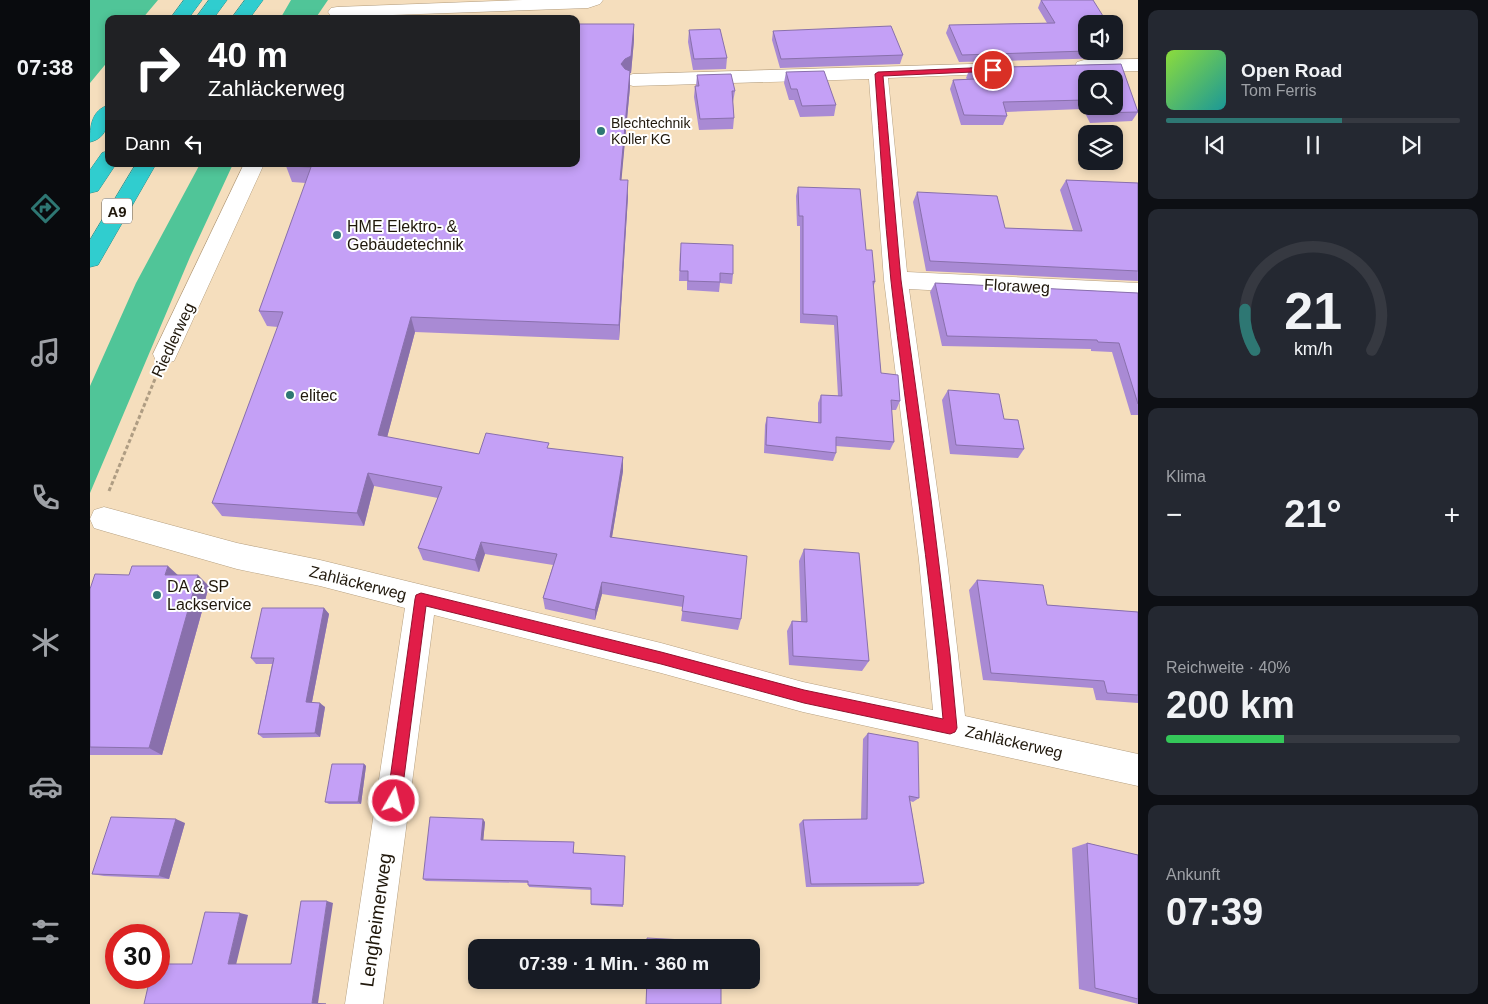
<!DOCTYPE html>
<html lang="de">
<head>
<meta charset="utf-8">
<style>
	:root { --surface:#171b24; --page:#242831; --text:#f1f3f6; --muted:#9ea1a6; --line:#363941; --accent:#2e7773 }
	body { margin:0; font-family:Arial,sans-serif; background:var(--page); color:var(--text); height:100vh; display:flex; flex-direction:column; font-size:19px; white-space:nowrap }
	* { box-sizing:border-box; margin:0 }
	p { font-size:16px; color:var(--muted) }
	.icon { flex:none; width:28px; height:28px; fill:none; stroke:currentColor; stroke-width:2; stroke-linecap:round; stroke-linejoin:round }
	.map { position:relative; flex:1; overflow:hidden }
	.sheet { display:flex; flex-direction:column; gap:10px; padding:10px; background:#0d0f14; width:350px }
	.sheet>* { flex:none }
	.hud { position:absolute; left:15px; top:15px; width:475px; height:152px; border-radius:10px; box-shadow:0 2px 8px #0003; background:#202124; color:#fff; overflow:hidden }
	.tools { position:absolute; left:988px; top:15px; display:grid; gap:10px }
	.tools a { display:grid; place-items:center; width:45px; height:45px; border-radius:10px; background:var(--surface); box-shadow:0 2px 8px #0003; font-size:25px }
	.speed { position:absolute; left:15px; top:924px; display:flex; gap:10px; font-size:25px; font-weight:700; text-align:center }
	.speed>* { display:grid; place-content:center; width:65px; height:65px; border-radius:50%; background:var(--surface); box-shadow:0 2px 8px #0003; line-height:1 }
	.speed .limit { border:8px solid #d22; background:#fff; color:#111 }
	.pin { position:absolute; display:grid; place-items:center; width:42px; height:42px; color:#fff; margin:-21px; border:2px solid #fff; border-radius:50%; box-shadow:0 1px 5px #0007 }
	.me { position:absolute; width:55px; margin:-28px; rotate:8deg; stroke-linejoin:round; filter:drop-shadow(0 0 4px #0008) }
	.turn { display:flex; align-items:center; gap:18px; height:105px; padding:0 20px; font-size:22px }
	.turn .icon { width:65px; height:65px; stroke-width:2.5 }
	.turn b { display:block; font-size:35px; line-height:42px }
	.then { display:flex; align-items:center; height:48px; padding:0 20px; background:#0003; gap:10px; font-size:19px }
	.big { font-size:38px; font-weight:800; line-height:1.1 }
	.sheet .widget { flex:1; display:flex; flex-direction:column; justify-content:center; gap:8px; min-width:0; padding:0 18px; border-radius:10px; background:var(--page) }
	.sheet .dial { align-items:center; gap:0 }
	.dial svg { height:130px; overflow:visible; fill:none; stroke:var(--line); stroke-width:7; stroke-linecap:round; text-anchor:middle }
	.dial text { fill:var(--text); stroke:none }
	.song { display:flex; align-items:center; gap:15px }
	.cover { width:60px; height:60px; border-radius:8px; background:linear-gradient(135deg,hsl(90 70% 55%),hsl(180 70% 35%)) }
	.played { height:5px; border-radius:2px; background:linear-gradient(90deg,var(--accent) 60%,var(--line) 60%) }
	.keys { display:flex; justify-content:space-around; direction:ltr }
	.heat { display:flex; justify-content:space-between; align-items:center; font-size:28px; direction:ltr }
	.charge { height:8px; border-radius:4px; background:linear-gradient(90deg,#34c759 40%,var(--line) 0) }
	.trip { position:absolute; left:378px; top:939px; width:292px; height:50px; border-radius:10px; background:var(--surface); box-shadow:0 2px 8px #0003; font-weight:800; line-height:50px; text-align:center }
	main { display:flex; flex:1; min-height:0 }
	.menu { display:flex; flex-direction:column; width:90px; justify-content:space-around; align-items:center; background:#090b0e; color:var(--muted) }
	.menu .icon { width:35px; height:35px }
	.menu .current { color:var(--accent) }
	.menu b { font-size:22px; color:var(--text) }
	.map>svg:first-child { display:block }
	.forest { fill:#50c598 }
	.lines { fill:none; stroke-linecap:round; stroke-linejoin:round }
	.minor-casing { stroke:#b6a081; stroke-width:1 }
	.highway-casing { stroke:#2a8e8b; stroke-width:1 }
	.path { stroke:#af9d83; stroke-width:3; stroke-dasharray:4 2.5; stroke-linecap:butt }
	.minor { fill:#fff; fill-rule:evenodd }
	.highway { fill:#30cdcf; fill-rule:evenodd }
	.wall { fill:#a98ad4; fill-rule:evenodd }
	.shaded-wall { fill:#8970ac }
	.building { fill:#c4a0f6; stroke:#8970ac }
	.route { fill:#e11d48; stroke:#92132f }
	.poi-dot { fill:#2e7773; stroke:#fff; stroke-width:2 }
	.labels { text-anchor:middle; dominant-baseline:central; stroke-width:4; stroke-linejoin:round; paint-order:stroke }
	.far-poi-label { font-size:14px; fill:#20180c; stroke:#fff; text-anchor:start }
	.shield { fill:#fff; stroke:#635d55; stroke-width:1 }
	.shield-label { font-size:15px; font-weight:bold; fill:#20180c }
	.poi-label { font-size:16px; fill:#20180c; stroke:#fff; text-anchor:start }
	.street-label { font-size:16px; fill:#20180c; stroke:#fff }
	.near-street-label { font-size:19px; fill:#20180c; stroke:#fff }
</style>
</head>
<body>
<main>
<nav class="menu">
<b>07:38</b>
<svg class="icon current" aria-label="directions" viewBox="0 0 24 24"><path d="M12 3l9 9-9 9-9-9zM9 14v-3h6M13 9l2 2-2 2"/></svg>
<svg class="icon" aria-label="music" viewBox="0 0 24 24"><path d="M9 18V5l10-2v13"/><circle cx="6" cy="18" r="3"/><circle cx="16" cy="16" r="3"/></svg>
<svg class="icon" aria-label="phone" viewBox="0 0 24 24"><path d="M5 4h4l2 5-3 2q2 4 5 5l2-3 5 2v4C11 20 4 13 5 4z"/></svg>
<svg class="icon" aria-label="climate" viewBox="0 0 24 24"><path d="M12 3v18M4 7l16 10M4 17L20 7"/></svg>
<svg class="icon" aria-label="car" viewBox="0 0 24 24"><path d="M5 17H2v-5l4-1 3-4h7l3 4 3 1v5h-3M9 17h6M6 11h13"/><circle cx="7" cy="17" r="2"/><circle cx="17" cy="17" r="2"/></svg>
<svg class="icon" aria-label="filters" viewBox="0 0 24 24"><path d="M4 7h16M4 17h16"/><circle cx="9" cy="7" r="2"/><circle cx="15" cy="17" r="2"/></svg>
</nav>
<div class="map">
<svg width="1048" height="1004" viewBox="0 0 1048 1004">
	<rect width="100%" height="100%" fill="#f5debd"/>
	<path class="forest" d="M0 0H68L52 19H19V60L0 83Z
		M201 0H238L225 19H190Z
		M110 164H143L100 257 0 493V386L46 283Z"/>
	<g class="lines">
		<g class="minor-casing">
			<path id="minor" d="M433 0H513L510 4 498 8 247 17 241 16 238 12 241 8 247 7Z
				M1048 59V71L994 72 987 70 985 66 987 62 994 60Z
				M916 63 923 65 926 69 923 73 798 78 817 272 1048 283V301L819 289 857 560 875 716 1048 754V786L713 712 571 673 344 615 293 1004H255L315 608 230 586 147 569 14 531 4 528 0 519 4 510 14 507 147 543 230 560 571 643 713 682 843 710 829 560 794 280 779 79 543 86 536 84 533 80 536 76 543 74Z
				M154 164H174L84 361 75 363 66 361 63 354Z"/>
		</g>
		<g class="highway-casing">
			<path id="highway" d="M94 0H112L98 19H80Z
				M119 0H137L123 19H105Z
				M155 0H173L159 19H141Z
				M19 105C19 121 18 138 0 142 0 127 1 110 19 105Z
				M19 151V164H26L8 191 0 193V170L12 153Z
				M46 164H66L8 265 0 267V240Z"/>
		</g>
		<path class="path" d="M19 491 65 379"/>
		<use href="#minor" class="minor"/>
		<use href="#highway" class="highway"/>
	</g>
	<path class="wall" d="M951 0 996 51H1024V46L1025 50 1021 58 869 62 856 33 859 25 957 23 948 8Z
		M599 30 637 58 636 69 603 70 598 42Z
		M683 31 813 55 810 64 690 68 682 40Z
		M544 40 541 73H540V87L531 180 538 196 529 340 325 332 297 437 389 454 459 449 533 457V471L522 537 651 619 648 630 591 621 593 607 512 594 505 620 455 609 453 598 463 565 395 554 389 572 333 560 328 548 348 498 284 486 274 526 132 516 122 503 188 327 177 326 169 311 216 183 202 182 196 166 486 164Z
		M1031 64 1048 112 1042 121 1000 123 993 109 916 112 917 116 913 125H871L860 89 863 80 877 79 876 78 880 68ZM996 79H1024V106H996Z
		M696 72 746 105 744 116 710 117 704 100H699L694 83Z
		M607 75 645 91 643 102 644 118 643 129 609 130 604 97 605 86H606Z
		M976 180 1048 183V281L836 271 823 202 827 192 915 228 983 230 970 190Z
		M708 187 776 250 785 282 783 288 791 373 810 401 806 410H801L804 442 800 450 746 446V453L743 461 674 453 675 425 677 417 728 423V403L731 395 748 396 744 325 710 323V226H707L706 196Z
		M590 253 643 274 642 284 630 283 629 292 597 290V281H589Z
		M845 283 1048 293V415H1041L1022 352 1001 351V349L852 346 840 292Z
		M858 390 934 449 928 458 860 454 852 400Z
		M714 549 779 661 772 671 699 665 697 631 702 621H711L709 561Z
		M88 575 119 586 72 755H0V589Z
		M887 580 957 605 1048 612V703L1006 700 1003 688 893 680 879 590Z
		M234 608 239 614 222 702 235 707 230 737 173 738 168 734 182 664H166L161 658Z
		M778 733 829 798 823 802 820 801 834 883 828 886 716 887 709 824 713 820 771 819 773 739Z
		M274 764 276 766 271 804H239L235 802Z
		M395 822 393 841 484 842V853L535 856 533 907 501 905V890L439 887 438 883 336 881 333 879Z
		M95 823 79 879 14 876 2 874Z
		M997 843 1048 855V1004L989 989 982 848Z
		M556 980H631V1004H556Z"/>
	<path class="shaded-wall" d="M544 24V40L541 73H540V87L530 196 531 64Z
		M538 180V196L529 340V325Z
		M321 317 325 332 294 449 288 435Z
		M533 457V471L520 549V537Z
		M278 473 284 486 274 526 267 513Z
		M391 542 395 554 389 572 385 560Z
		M78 566 90 577 75 575Z
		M108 575 119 586 72 755 59 748Z
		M512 582V594L505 620V610Z
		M234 608 239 614 221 707 216 702Z
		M230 703 235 707 230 737 225 733Z
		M274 764 276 766 271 804 268 802Z
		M86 819 95 823 79 879 69 876Z
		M393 819 395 822 393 843 391 840Z
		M237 901 243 903 228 1003H222Z
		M150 913 158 915 146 965 138 964Z"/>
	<path class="building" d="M951 0H1003L1013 16 1016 24H996V51L872 55 859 25 965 23Z
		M486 24H544L541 56 535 59 531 64 535 69 540 71 530 180H538L529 325 321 317 288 435 389 454 396 433 459 443 457 448 533 457 520 537 657 556 651 619 592 611 594 596 512 582 505 610 453 598 467 554 391 542 385 560 328 548 352 487 278 473 267 513 122 503 193 312 169 311 221 167 196 166 197 164H486Z
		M801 26 813 55 691 59 683 31Z
		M630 29 637 58 604 59 599 30Z
		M1031 64 1048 112 1005 113 1001 106H1024V79H996V100L913 102 917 116 874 115 863 80 885 79 880 68Z
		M734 71 746 105 712 106 707 89H701L696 72Z
		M641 74 645 91H642L644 118 610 119 605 86H609L607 75Z
		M976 180 1048 183V271L840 261 827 192 907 196 915 228 992 231Z
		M708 187 770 189 776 250H782L785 282 783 281 791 373 808 375 810 401 801 400 804 442 746 437V453L676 445 677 417 731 423V395L752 396 747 316 713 314V216H709Z
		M591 243 643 245V274L630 273V282L598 281V271H590Z
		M845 283 1048 293V404L1029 343 1008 342 1007 340 857 336Z
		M858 390 909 394 914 419 928 420 934 449 866 445Z
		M714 549 769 553 779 661 703 656 702 621 717 622Z
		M42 566H78L75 575H108L59 748 0 747V589L5 574 39 575Z
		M887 580 953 585 957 605 1048 612V695L1017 693 1014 681 901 673Z
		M172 608H234L216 702 230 703 225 733 168 734 184 658H161Z
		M778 733 828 742 829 798 819 796 834 883 721 884 713 820 777 819Z
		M242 764H274L268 802H235Z
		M21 817 86 819 69 876 2 874Z
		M340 817 393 819 391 840 484 842 483 853 535 856 533 905 501 904V888L438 885V881L333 879Z
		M997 843 1048 855V999L1005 988Z
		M211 901H237L222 1003 236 1004H54L60 978H69V964H102L115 912 150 913 138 964H201Z
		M557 938 630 942V948H557Z
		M557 980H631V1004H556Z"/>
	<path class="route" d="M903 67 905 68V71L793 76 811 280 841 499 860 654 867 728 865 732 860 734 714 703 571 664 336 606 311 801 309 806 304 808 299 806 297 801 325 599 326 595 331 593 571 652 714 690 853 719C841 573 817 427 801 281 794 212 790 143 785 74L788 72Z"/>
	<g class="poi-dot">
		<circle cx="511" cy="131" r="5"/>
		<circle cx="247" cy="235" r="5"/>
		<circle cx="200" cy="395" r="5"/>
		<circle cx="67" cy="595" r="5"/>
	</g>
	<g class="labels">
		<g class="far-poi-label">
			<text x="521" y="123">Blechtechnik<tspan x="521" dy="16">Koller KG</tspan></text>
		</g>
		<rect class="shield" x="12" y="198.5" width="30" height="25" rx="4"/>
		<g class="shield-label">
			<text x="27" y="211">A9</text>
		</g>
		<g class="poi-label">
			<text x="257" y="226">HME Elektro- &amp;<tspan x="257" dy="18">Gebäudetechnik</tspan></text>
			<text x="210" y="395">elitec</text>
			<text x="77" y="586">DA &amp; SP<tspan x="77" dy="18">Lackservice</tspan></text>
		</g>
		<g class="street-label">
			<text transform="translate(927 286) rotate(3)">Floraweg</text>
			<text transform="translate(83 340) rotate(-65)">Riedlerweg</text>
			<text transform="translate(268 583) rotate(14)">Zahläckerweg</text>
			<text transform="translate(924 742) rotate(13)">Zahläckerweg</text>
		</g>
		<g class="near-street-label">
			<text transform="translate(286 920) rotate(-82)">Lengheimerweg</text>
		</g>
	</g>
</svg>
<div class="tools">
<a><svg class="icon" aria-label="sound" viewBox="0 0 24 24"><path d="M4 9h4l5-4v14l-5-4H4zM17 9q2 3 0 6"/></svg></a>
<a><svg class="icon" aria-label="search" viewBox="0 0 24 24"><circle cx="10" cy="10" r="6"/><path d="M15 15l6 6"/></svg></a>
<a><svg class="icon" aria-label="layers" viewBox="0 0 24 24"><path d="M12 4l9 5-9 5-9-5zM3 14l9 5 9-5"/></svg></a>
</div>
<div class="speed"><div class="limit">30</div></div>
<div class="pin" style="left:903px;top:70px;background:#d93025"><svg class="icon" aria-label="arrive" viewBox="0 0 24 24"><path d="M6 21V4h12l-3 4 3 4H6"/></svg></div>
<svg class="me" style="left:304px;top:801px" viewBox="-20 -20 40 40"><circle r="17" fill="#e11d48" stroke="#fff" stroke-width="3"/><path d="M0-11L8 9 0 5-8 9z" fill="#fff"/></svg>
<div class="trip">07:39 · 1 Min. · 360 m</div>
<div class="hud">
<div class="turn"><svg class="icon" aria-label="right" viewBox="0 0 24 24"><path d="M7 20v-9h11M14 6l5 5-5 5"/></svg><div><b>40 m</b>Zahläckerweg</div></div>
<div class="then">Dann<svg class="icon" aria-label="left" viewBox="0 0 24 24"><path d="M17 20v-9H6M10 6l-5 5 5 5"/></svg></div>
</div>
</div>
<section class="sheet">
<div class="widget">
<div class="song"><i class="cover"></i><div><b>Open Road</b><p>Tom Ferris</p></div></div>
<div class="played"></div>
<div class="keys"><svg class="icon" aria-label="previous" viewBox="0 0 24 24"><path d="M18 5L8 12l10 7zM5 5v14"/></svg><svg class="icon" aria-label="pause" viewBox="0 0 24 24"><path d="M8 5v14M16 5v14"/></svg><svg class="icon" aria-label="next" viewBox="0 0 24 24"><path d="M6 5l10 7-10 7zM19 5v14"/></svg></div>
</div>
<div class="widget dial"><svg viewBox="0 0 100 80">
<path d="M14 69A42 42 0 1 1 86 69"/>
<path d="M14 69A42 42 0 0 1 8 44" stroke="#2e7773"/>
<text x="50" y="56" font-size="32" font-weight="700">21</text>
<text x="50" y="72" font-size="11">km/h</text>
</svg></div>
<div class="widget"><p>Klima</p>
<div class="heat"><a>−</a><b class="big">21°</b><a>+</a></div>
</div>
<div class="widget"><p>Reichweite · 40%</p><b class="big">200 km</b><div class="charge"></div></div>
<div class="widget"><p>Ankunft</p><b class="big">07:39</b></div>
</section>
</main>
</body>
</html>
